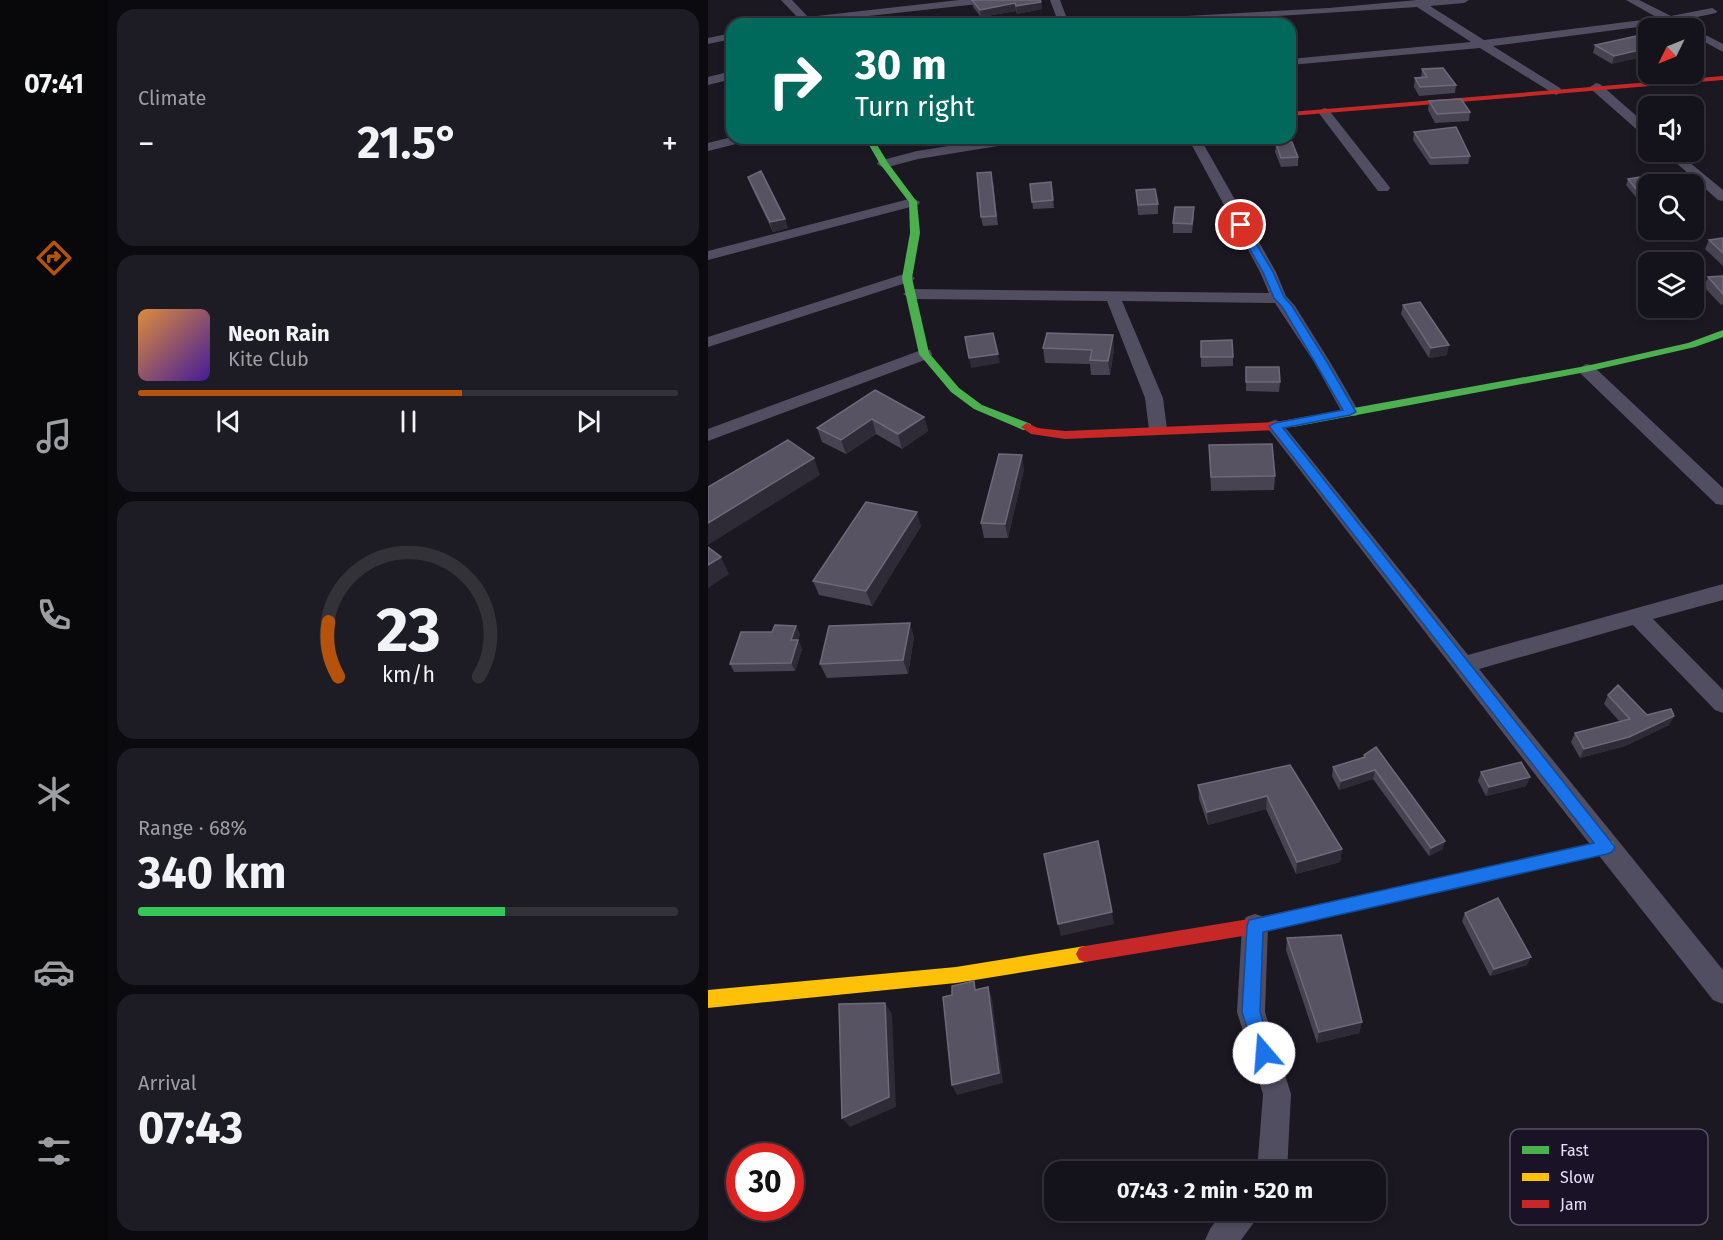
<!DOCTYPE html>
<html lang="en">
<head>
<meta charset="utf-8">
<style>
	:root { --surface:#14121a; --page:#1d1b23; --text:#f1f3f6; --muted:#9d9ea2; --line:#333239; --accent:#b45309 }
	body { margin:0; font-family:"Fira Sans",sans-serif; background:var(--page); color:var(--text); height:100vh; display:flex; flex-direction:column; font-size:22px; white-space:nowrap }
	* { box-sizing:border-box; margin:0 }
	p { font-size:20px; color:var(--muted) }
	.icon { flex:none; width:33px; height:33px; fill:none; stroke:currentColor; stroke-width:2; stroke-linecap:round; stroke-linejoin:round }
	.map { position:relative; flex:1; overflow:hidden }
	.sheet { display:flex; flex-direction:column; gap:9px; padding:9px; background:#0b0a0e; width:600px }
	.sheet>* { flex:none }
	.top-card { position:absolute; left:18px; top:18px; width:570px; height:126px; border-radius:18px; box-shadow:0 3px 9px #0003,0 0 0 2px var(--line); background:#00695c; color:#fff; overflow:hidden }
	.needle { width:39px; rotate:227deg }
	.buttons { position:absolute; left:930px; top:18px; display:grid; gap:12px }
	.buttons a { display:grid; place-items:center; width:66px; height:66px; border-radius:12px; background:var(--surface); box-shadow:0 3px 9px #0003,0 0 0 2px var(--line); font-size:30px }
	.speed { position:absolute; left:18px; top:1143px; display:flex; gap:12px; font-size:30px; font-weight:700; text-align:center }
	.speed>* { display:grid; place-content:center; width:78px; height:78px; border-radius:50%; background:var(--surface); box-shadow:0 3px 9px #0003,0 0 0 2px var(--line); line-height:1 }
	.speed .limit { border:9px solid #d22; background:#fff; color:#111 }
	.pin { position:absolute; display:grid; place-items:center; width:51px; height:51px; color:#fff; margin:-26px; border:3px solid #fff; border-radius:50%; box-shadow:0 2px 6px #0007 }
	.me { position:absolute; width:66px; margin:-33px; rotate:342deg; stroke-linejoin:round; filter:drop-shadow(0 0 4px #0008) }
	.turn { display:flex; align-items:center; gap:21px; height:126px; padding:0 30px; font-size:27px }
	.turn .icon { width:78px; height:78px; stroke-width:2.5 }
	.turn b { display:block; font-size:42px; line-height:51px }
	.big { font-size:45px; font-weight:700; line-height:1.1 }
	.sheet .tile { flex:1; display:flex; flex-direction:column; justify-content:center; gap:9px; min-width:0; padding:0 21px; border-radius:18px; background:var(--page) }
	.sheet .dial { align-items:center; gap:0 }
	.dial svg { height:156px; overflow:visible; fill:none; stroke:var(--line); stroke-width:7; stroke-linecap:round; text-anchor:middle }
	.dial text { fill:var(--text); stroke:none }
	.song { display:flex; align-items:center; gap:18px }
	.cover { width:72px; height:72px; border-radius:9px; background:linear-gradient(135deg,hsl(30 70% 55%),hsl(260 70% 35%)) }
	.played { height:6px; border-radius:3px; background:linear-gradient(90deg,var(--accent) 60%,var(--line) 60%) }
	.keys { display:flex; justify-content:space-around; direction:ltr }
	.heat { display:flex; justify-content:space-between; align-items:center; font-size:33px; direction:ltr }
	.charge { height:9px; border-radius:4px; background:linear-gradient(90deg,#34c759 68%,var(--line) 0) }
	.trip { position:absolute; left:336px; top:1161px; width:342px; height:60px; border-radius:18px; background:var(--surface); box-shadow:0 3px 9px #0003,0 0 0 2px var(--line); font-weight:700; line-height:60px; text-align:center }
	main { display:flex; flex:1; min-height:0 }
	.tabs { display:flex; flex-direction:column; width:108px; justify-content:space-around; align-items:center; background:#08070a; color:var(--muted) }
	.tabs .icon { width:42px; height:42px }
	.tabs .selected { color:var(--accent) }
	.tabs b { font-size:27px; color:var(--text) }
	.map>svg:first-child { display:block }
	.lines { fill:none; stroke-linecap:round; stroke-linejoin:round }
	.street { fill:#524e62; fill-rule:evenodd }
	.fast { fill:#4caf50; fill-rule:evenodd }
	.slow { fill:#ffc107; fill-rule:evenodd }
	.jam { fill:#c62828; fill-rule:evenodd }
	.wall { fill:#474350 }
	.shaded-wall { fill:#2e2b36 }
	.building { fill:#585362; stroke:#6e697a; stroke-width:1.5 }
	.route { fill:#1a73e8; stroke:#114b97; stroke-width:1.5 }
	.key { fill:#1a1327; stroke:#575067; stroke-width:1.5 }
	.key-label { font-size:16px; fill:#e6defb }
</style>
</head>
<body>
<main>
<nav class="tabs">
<b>07:41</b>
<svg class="icon selected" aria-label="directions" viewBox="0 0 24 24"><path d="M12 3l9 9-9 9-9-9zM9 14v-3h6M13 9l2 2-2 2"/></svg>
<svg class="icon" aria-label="music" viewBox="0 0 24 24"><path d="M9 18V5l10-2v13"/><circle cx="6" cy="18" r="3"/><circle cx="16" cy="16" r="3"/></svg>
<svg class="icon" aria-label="phone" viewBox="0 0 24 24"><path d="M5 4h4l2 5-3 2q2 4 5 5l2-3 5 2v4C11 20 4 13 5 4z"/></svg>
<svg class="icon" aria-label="climate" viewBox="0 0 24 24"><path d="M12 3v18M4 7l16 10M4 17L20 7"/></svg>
<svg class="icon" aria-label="car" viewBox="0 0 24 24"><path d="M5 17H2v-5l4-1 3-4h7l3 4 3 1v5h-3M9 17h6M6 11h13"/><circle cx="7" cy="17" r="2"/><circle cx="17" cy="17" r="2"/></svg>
<svg class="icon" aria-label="filters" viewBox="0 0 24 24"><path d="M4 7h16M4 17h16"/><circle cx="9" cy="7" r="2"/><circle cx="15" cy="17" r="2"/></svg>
</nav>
<section class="sheet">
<div class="tile"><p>Climate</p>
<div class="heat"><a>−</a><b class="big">21.5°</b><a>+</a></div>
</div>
<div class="tile">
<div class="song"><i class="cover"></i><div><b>Neon Rain</b><p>Kite Club</p></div></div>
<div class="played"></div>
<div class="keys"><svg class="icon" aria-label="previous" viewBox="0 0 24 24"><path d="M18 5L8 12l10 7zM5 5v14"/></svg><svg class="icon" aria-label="pause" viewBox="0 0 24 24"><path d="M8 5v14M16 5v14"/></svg><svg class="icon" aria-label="next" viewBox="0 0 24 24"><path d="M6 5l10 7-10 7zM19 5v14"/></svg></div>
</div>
<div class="tile dial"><svg viewBox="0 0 100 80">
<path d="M14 69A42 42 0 1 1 86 69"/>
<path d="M14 69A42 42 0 0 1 9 41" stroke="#b45309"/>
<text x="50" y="56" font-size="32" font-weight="700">23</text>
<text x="50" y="72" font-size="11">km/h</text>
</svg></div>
<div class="tile"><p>Range · 68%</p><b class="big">340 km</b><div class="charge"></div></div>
<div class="tile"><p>Arrival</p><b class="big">07:43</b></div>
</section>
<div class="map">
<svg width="1015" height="1240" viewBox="0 0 1015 1240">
	<rect width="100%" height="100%" fill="#1b1822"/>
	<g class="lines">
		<path class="street" d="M73 0H84L100 17 251 0H285L280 3 105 22 106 24H74L90 18Z
			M342 0H352L361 24H351Z
			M709 0H761L756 3 722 6 776 40 950 18 918 0H931L963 16 1004 8 1009 11 1008 13 970 21 965 24 960 23 785 46 852 88 854 91 848 95 772 48 582 65V59L763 42 709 7 447 24H383L388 21 621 8Z
			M986 29 1015 44V52L986 36Z
			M24 33V39L0 44V38Z
			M24 71V79L0 85V77Z
			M888 83 892 84 940 126V136L935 135 884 90 882 87Z
			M616 108 620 109 680 185 682 188 680 191H670L610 112Z
			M24 137 41 138 40 141 0 151V143Z
			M291 138H321L315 142 210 159 176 168 169 164 171 161 209 151Z
			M480 138H492L568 272 578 296 587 306 622 362 651 412 648 416H636L606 362 567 303 414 301 455 398 459 429 456 433H444L441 429 437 398 399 301 203 299 195 294 203 289 561 293 552 272Z
			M956 152H969L1015 190V201L1010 200Z
			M205 198 212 202 210 205 0 260V251Z
			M199 273 207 278 204 281 0 347V337Z
			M216 349 222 350 224 354 222 358 0 441V429Z
			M878 364 884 365 1015 488V505L1008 504 872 373 870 369Z
			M567 420 573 422 760 655 1015 584V600L945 619 1015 690V713L1007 710 925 625 771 669 1015 970V1004L1005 1000 840 791 561 430 558 426 561 422Z
			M547 914 556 917 560 926 557 1012 583 1094 579 1172H549L555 1094 529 1012 534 926 538 917Z
			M516 1210H551L547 1221 533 1240H497L502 1229Z"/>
		<path class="fast" d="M157 138H165L180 163 209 202 212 233 204 278 221 353 251 388 274 405 323 424V430H315L266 409 243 392 211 354 194 278 202 233 201 202 172 164Z
			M1015 330V337L987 347 878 372 585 427 579 423 585 419 878 366 980 343Z
			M899 840 905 842 907 847 905 852 899 854 730 892 724 890 722 885 724 880 730 878Z"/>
		<path class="slow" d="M377 946 383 948 386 954 383 960 377 962 248 983 0 1008V990L248 967Z"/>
		<path class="jam" d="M1015 76V80L582 116V112Z
			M585 419 589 420V426L567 430 357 439 323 434 313 427 319 423 330 428 357 431 567 422Z
			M730 878 736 880 738 885 736 890 730 892 547 934 377 962 371 960 368 954 371 948 377 946 547 918Z"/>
	</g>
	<path class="wall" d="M264 0H332L334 9 309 14 308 11 273 17 265 7Z
		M933 35 904 64 885 53 887 45Z
		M714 69 748 85 747 93 711 96 706 87 707 78H713Z
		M721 101 762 112 761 121 727 123 720 110Z
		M706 132 762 156 760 164 722 165 705 140Z
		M568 143 590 157V166L573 167 567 152Z
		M40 177 80 228 65 232 43 186Z
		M920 179 940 184V210L932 208 931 201 918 185Z
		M285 181 290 225 275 226 273 217Z
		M343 182 346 208 325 209 322 184Z
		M428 190 450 204V214L430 215Z
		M486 216 484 233H465V223Z
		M1015 238V266L997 249 1001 240Z
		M1015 276V304L1013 305 996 287 1000 277Z
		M695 305 739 355 721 358 693 314Z
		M493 341 525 357V366L493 367Z
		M335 348 406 349 402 375H383L382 364 337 363Z
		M538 367 572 382 571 392 538 391Z
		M167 390 216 417 220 431 194 449 168 434 138 454 114 442 109 428Z
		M501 445 567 476 566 490 503 491Z
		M316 469 300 538H276L273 523Z
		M213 526 164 606 111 595 105 581Z
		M92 634 90 640 94 649 87 671 26 672 22 664Z
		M206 637 200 674 119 678 112 664Z
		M900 695 939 715 966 716 961 725 917 746 872 758 863 742 867 733 912 722 896 704Z
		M656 755 735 849 721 856 665 779 631 790 624 776 625 767 655 757Z
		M582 765 634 849 632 862 588 874 558 809 500 825 491 799 490 785Z
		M773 772 822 777 818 786 778 796 770 781Z
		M757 913 819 965 782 976 754 921Z
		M579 938 654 1022 651 1033 609 1043 578 950Z"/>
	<path class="shaded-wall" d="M333 2 334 9 309 14 308 6Z
		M307 3 308 11 273 17 272 10Z
		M940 48V56L904 64 906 56Z
		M996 56 994 65 986 66V58Z
		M77 219 80 228 65 232 62 222Z
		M405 335 406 349 402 375 400 361Z
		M741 345 739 355 721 358 723 348Z
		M290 354 292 363 263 368 261 358Z
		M216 417 220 431 194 449 190 434Z
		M164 419 168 434 138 454 133 440Z
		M314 455 316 469 300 538 297 524Z
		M106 458 112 475 0 545V523Z
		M209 512 213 526 164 606 158 591Z
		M13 557 21 574 0 588V565Z
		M202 623 206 637 200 674 195 660Z
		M88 626 92 634 90 640 94 649 87 671 83 663V640Z
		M966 716 961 725 917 746 872 758 876 749Z
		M667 770 665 779 631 790 633 781Z
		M822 777 818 786 778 796 781 787Z
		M559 796 558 809 500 825 499 812Z
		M737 841 735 849 721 856 723 848Z
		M634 849 632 862 588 874 589 862Z
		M404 912 406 924 353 936 350 924Z
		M823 957 819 965 782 976 786 969Z
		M280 987 284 998 295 1083 249 1095 244 1085Z
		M177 1003 184 1014 188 1107 142 1127 134 1118Z
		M654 1022 651 1033 609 1043 611 1032Z"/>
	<path class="building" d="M264 0H332L333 2 308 6 307 3 272 10Z
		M936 27 940 30V48L906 56 887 45 933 35Z
		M986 51 996 56 986 58Z
		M735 68 748 85 712 87 707 78 719 77 714 69Z
		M753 99 762 112 729 114 721 101Z
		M748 127 762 156 723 158 706 132Z
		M584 142 590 157 573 158 568 143Z
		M53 171 77 219 62 222 40 177Z
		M283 172 288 216 273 217 269 173Z
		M944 175 956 184H940V204L934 202 933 195 920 179Z
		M343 182 345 200 324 202 322 184Z
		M447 189 450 204 430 205 428 190Z
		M467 207H486L484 224 465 223Z
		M1015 238V253L1001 240Z
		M1015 276V294L1000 277Z
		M712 302 741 345 723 348 695 305Z
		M285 333 290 354 261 358 257 337Z
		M339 333 405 335 400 361 382 360 384 350 335 348Z
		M524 340 525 357H493V341Z
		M538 367H571L572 382H538Z
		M167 390 216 417 190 434 164 419 133 440 109 428Z
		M80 440 106 458 0 523V487Z
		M564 444 567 476 503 477 501 445Z
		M291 454 314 455 297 524 273 523Z
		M158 502 209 512 158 591 105 581Z
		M0 547 13 557 0 565Z
		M202 623 195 660 112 664 121 626Z
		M67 625 88 626 83 640H90L83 663 22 664 33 632H64Z
		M910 685 939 715 963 709 966 716 921 737 876 749 867 733 922 719 900 695Z
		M668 747 737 841 723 848 667 770 633 781 625 767 657 757 656 755Z
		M813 762 822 777 781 787 773 772Z
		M582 765 634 849 589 862 559 796 499 812 490 785Z
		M390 841 404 912 350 924 336 854Z
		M790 898 823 957 786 969 757 913Z
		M633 935 654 1022 611 1032 579 938Z
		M266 981 267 990 280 987 291 1073 244 1085 235 997 244 995V986Z
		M177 1003 181 1097 134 1118 131 1004Z"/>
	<path class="route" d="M533 222 537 225 565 272 576 297 584 306 619 362 648 412 642 415 575 428 907 847 904 852 899 854 555 932 552 1012 565 1053 562 1060 556 1062 549 1060 534 1012 539 926 541 920 886 843 561 426 567 423 635 410 575 308 566 298 555 272 528 225Z"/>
	<rect x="802" y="1129" width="198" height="96" rx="9" class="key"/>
	<rect x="814" y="1146" width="27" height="8" fill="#4caf50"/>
	<rect x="814" y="1173" width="27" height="8" fill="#ffc107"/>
	<rect x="814" y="1200" width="27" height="8" fill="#c62828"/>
	<g class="key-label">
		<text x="852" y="1156">Fast</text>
		<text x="852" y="1183">Slow</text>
		<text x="852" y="1210">Jam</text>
	</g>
</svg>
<div class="buttons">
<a><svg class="needle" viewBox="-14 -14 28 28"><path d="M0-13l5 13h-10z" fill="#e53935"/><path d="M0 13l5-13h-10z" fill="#9d9ea2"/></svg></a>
<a><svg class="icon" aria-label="sound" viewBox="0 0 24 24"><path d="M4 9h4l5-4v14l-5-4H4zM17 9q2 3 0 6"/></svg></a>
<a><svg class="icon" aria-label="search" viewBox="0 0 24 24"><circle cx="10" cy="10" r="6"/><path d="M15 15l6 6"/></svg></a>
<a><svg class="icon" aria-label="layers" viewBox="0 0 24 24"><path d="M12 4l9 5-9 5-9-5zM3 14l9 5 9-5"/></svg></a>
</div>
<div class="speed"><div class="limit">30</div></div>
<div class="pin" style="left:533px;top:225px;background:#d93025"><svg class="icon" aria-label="arrive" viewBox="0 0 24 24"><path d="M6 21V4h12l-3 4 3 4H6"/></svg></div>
<svg class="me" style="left:556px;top:1053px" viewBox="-20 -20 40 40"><circle r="19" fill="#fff"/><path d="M0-13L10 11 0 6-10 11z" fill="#1a73e8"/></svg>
<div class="trip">07:43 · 2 min · 520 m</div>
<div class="top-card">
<div class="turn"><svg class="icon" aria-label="right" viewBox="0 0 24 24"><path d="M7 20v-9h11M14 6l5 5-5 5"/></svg><div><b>30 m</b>Turn right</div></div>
</div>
</div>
</main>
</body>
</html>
